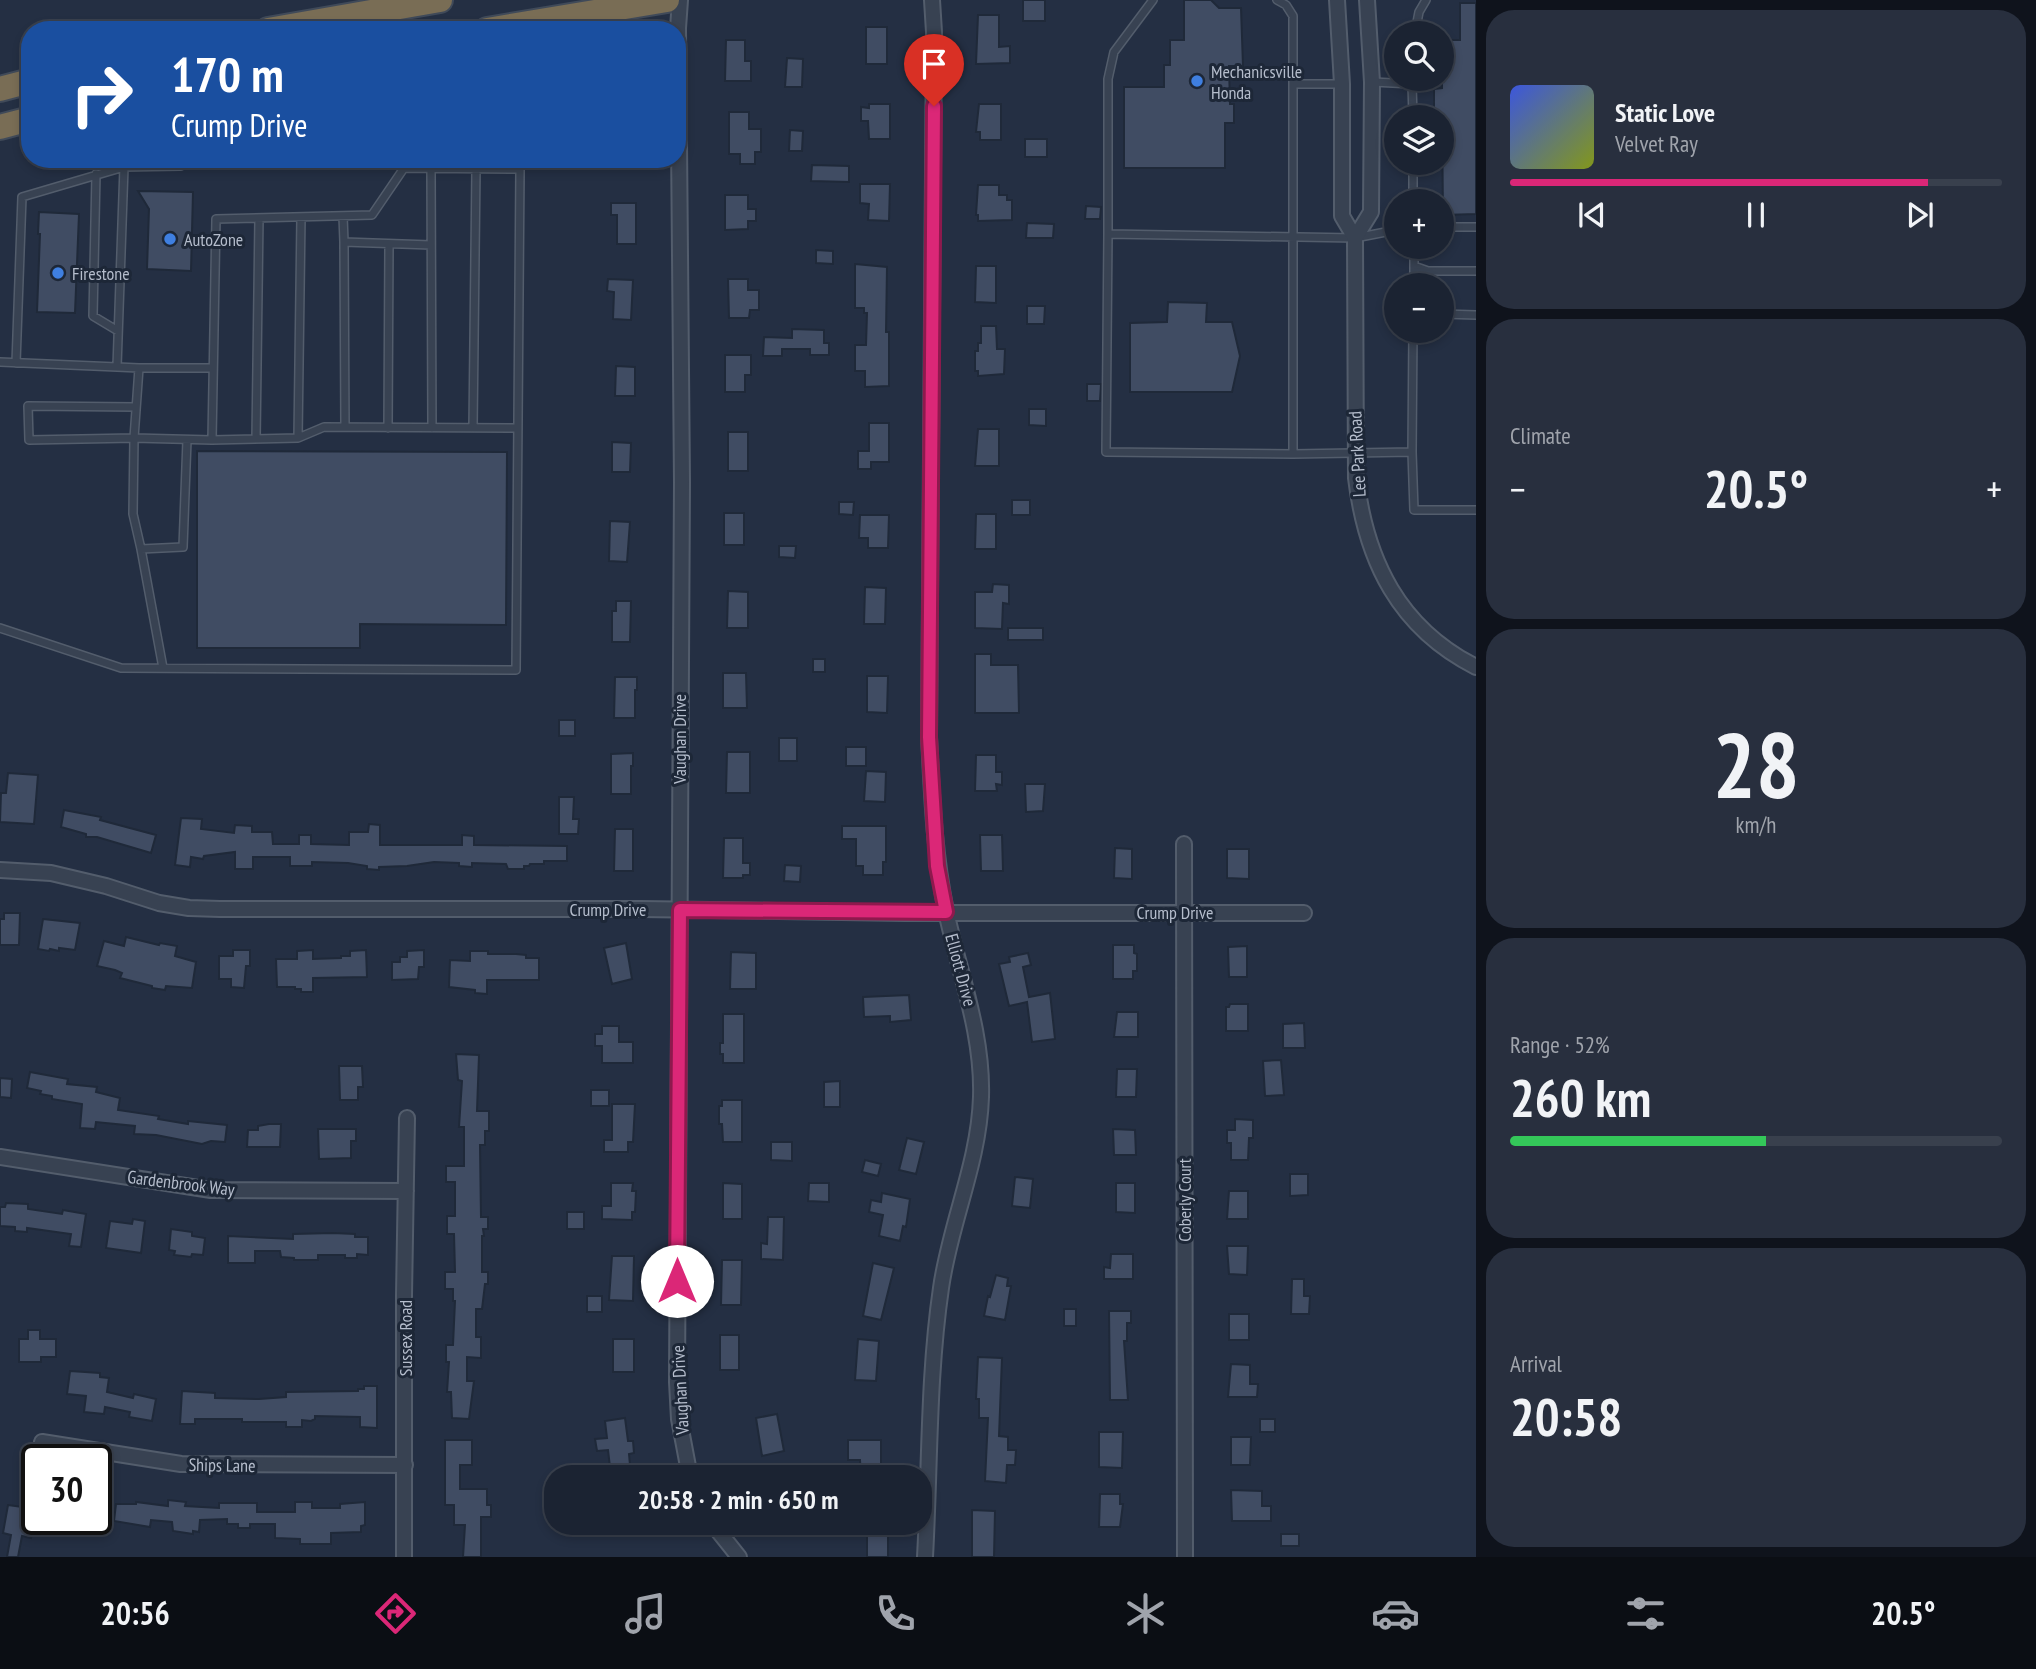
<!DOCTYPE html>
<html lang="en">
<head>
<meta charset="utf-8">
<style>
	:root { --surface:#1b2332; --page:#282f3e; --text:#f1f3f6; --muted:#a0a4ac; --line:#39404d; --accent:#db2777 }
	body { margin:0; font-family:"PT Sans Narrow",sans-serif; background:var(--page); color:var(--text); height:100vh; display:flex; flex-direction:column; font-size:26px; white-space:nowrap }
	* { box-sizing:border-box; margin:0 }
	p { font-size:23px; color:var(--muted) }
	.icon { flex:none; width:38px; height:38px; fill:none; stroke:currentColor; stroke-width:2; stroke-linecap:round; stroke-linejoin:round }
	.map { position:relative; flex:1; overflow:hidden }
	.details { display:flex; flex-direction:column; gap:10px; padding:10px; background:#0f131c; width:560px }
	.details>* { flex:none }
	.guide { position:absolute; left:21px; top:21px; width:665px; height:147px; border-radius:28px; box-shadow:0 4px 10px #0003,0 0 0 2px var(--line); background:#1a4fa0; color:#fff; overflow:hidden }
	.fabs { position:absolute; left:1384px; top:21px; display:grid; gap:14px }
	.fabs a { display:grid; place-items:center; width:70px; height:70px; border-radius:50%; background:var(--surface); box-shadow:0 4px 10px #0003,0 0 0 2px var(--line); font-size:35px }
	.speed { position:absolute; left:21px; top:1444px; display:flex; gap:14px; font-size:35px; font-weight:700; text-align:center }
	.speed>* { display:grid; place-content:center; width:91px; height:91px; border-radius:50%; background:var(--surface); box-shadow:0 4px 10px #0003,0 0 0 2px var(--line); line-height:1 }
	.speed .limit { border:4px solid #111; border-radius:10px; background:#fff; color:#111 }
	.pin { position:absolute; display:grid; place-items:center; width:60px; height:60px; color:#fff; margin:-72px -30px; border-radius:50% 50% 50% 0; rotate:-45deg; box-shadow:0 0 7px #0007 }
	.pin .icon { rotate:45deg }
	.me { position:absolute; width:77px; margin:-38px; rotate:0deg; stroke-linejoin:round; filter:drop-shadow(0 0 5px #0008) }
	.turn { display:flex; align-items:center; gap:24px; height:147px; padding:0 35px; font-size:32px }
	.turn .icon { width:91px; height:91px; stroke-width:2.5 }
	.turn b { display:block; font-size:49px; line-height:60px }
	.big { font-size:52px; font-weight:600; line-height:1.1 }
	.details .card { flex:1; display:flex; flex-direction:column; justify-content:center; gap:10px; min-width:0; padding:0 24px; border-radius:28px; background:var(--page) }
	.details .dial { align-items:center; gap:0 }
	.dial b { font-size:91px; line-height:1 }
	.song { display:flex; align-items:center; gap:21px }
	.cover { width:84px; height:84px; border-radius:10px; background:linear-gradient(135deg,hsl(230 70% 55%),hsl(70 70% 35%)) }
	.played { height:7px; border-radius:4px; background:linear-gradient(90deg,var(--accent) 85%,var(--line) 85%) }
	.keys { display:flex; justify-content:space-around; direction:ltr }
	.heat { display:flex; justify-content:space-between; align-items:center; font-size:38px; direction:ltr }
	.charge { height:10px; border-radius:5px; background:linear-gradient(90deg,#34c759 52%,var(--line) 0) }
	.trip { position:absolute; left:544px; top:1465px; width:388px; height:70px; border-radius:28px; background:var(--surface); box-shadow:0 4px 10px #0003,0 0 0 2px var(--line); font-weight:600; line-height:70px; text-align:center }
	.menu { display:flex; height:112px; justify-content:space-around; align-items:center; background:#0b0e14; color:var(--muted) }
	.menu .icon { width:49px; height:49px }
	.menu .on { color:var(--accent) }
	.menu b { font-size:32px; color:var(--text) }
	main { display:flex; flex:1; min-height:0 }
	.map>svg:first-child { display:block }
	.building { fill:#404c63; stroke:#1f2939; stroke-width:2 }
	.lines { fill:none; stroke-linecap:round; stroke-linejoin:round }
	.lane-casing { stroke:#535d6c; stroke-width:10 }
	.street-casing { stroke:#535d6c; stroke-width:18 }
	.highway-casing { stroke:#404a59; stroke-width:28 }
	.lane { stroke:#384252; stroke-width:7 }
	.street { stroke:#384252; stroke-width:14 }
	.highway { stroke:#796d55; stroke-width:24 }
	.route-casing { stroke:#8e194d; stroke-width:18 }
	.route { stroke:#db2777; stroke-width:12 }
	.shop-dot { fill:#3f7fe0; stroke:#1d2737; stroke-width:2.5 }
	.labels { text-anchor:middle; dominant-baseline:central; stroke-width:6; stroke-linejoin:round; paint-order:stroke }
	.poi-label { font-size:18px; fill:#b5bdcc; stroke:#1d2737; text-anchor:start }
	.street-label { font-size:18px; fill:#b5bdcc; stroke:#1d2737 }
</style>
</head>
<body>
<main>
<div class="map">
<svg width="1476" height="1557" viewBox="0 0 1476 1557">
	<rect width="100%" height="100%" fill="#242f43"/>
	<path class="building" d="M1023 0H1045V21H1023Z
		M1184 0H1211L1219 8H1241L1243 66H1229L1230 104H1234V123H1225V168H1124V87H1164V65H1170V40H1184Z
		M1460 3H1476V214L1443 215 1442 117H1434V89L1442 88V66H1448L1447 40H1460Z
		M978 15H999V47L1010 46V63L976 64Z
		M866 27H887V64H866Z
		M726 40H745V61H751V81H725Z
		M787 58 803 59 802 87H785Z
		M869 104H890V139H869L868 121H861V107L869 108Z
		M979 104H1001V140H980V132H976Z
		M729 112H749V129H761V152H755V164H740V154H729Z
		M790 130 803 131 802 151H789Z
		M1025 139H1047V157H1025Z
		M812 165 849 166V182L811 181Z
		M860 184H890L889 221 868 220 869 204 860 203Z
		M978 185H999V195H1007V200H1012V220L978 221V215H976Z
		M138 191 193 192 191 271 147 269 149 209Z
		M725 195H748V209H756V221H748V229L725 230Z
		M611 203H636V244H617V215H611Z
		M1086 206 1101 207 1100 219H1085Z
		M39 212 79 214 75 313 37 312 40 234H38Z
		M1027 223 1054 224 1053 238H1026Z
		M816 250 833 251V264L816 263Z
		M855 264 887 267 886 332H889V386L865 387V371H855V345H866L867 313H864V308H855Z
		M976 266H996V303L975 302Z
		M608 279 633 280 631 320 613 319 614 292 607 291Z
		M728 279H748V290H759V310H750L749 318H729Z
		M1168 302 1207 303 1206 322H1232L1240 356 1232 392H1130V323L1167 322Z
		M1027 306H1045L1044 324H1027Z
		M981 326H996L997 349H1005L1004 374 978 376V371H975V351H978V343H981Z
		M792 329 824 330V343H829V355H810V349H782V356H763L764 337 792 338Z
		M725 355H751V375H745V392H725Z
		M616 366 635 367V396H615Z
		M1087 384H1101L1100 401H1087Z
		M1029 409H1046V426L1029 425Z
		M869 423H889V462H871V469H858V451H869Z
		M978 429H999V466H975Z
		M728 432H748V471H728Z
		M612 442 631 443 630 472H612Z
		M197 451 507 452 506 625 360 624V648H197Z
		M1012 500H1030V515H1012Z
		M839 502H854L853 515 839 514Z
		M724 513H744V545H724Z
		M976 514H996V549H975Z
		M860 515H889L888 548H868V538H859Z
		M610 521 630 522 627 562 609 561Z
		M779 546H796L795 558 779 557Z
		M993 584 1009 585V604L1003 603 1002 629 975 628V592H992Z
		M865 587 886 588 885 624H864Z
		M728 591 748 592V628H727Z
		M616 601H631L630 642H612V611H616Z
		M1008 628H1043V640H1008Z
		M975 654H991V665H1018L1019 713H975Z
		M813 659H825V672H813Z
		M723 673H746L747 708H723Z
		M867 676H888L887 713 867 712Z
		M615 677H637V690H635V718H614Z
		M559 720H575V736H559Z
		M779 738H797V761H779Z
		M846 747H866V766H846Z
		M727 752H750V793H726Z
		M633 753V766H631V794H611V754Z
		M976 755H996V772H1002V785L996 784 997 791H975Z
		M866 771 886 772 885 802 864 801Z
		M8 773 38 775 34 824 0 822 1 793H6Z
		M1025 784H1045L1043 811 1026 812Z
		M559 797H574L573 819H579L578 834H559Z
		M64 810 101 817 100 820 156 835 151 853 97 837H86V834L61 827Z
		M181 818 202 819 201 829 234 833 235 825 252 826V832H272L273 844H299V835H311V844L349 845V832H368L369 824 380 825V845H462V835L474 836V845L567 846V861H544V864H530L529 866H524V869H508L506 864 472 863V867L459 866V863L434 862 407 866 379 867V870L367 869V866L348 863 312 862V866H290V857H253V869H235V852L204 856 203 859 191 857 190 867 175 865Z
		M842 826H886V862H883V875H863V866H856V839H842Z
		M615 829H633V871H614Z
		M980 835H1002L1003 871H981Z
		M724 838H743V863H750V875H743V878H723Z
		M1115 848 1132 849V879L1114 878Z
		M1227 849H1249V879L1227 878Z
		M785 865 801 866 800 882 784 881Z
		M4 913H20L19 945H0V919H4Z
		M43 919 80 923 75 950 59 948V951L50 949 49 951 38 949Z
		M126 937 159 945 160 943 177 946 175 956 196 962 192 988 166 986 165 990 152 988V986L120 978 122 973 115 970 97 966 104 941 124 946Z
		M626 943 632 979 612 984 604 948Z
		M1113 945H1134V953L1137 954V971H1133V979H1113Z
		M1247 946V977H1229L1228 947Z
		M233 950H250V966H246L244 988 231 987V979H219V956H233Z
		M313 950V959L341 958V956H350V951L366 950 367 977 313 978V992H301V989H295V987H277L276 959H297V951Z
		M424 950V967H419L418 979 392 980V962H400V957H407V951Z
		M470 951H488V954H516L526 955V958H539V980H487V994L475 993V990L449 987 450 960 470 961Z
		M731 952 756 953V989H730Z
		M1028 953 1031 965 1023 967 1029 997 1050 993 1055 1039 1032 1042 1027 1002 1009 1006 999 964 1010 962 1009 957Z
		M909 995 911 1020 890 1022V1016L864 1017 863 997Z
		M1230 1004H1248V1031H1226V1007H1229Z
		M1117 1012H1138V1037H1114Z
		M723 1014H744V1063H723V1054H720V1043H723Z
		M1304 1023 1305 1048H1283V1024Z
		M602 1026H619V1042H633V1063H602V1046H595V1034H602Z
		M456 1054 479 1055 477 1111H489V1131H485V1145H480L481 1217H488V1229H483L484 1236H482V1272H488V1284H485L482 1309H476V1337H481V1358L467 1357V1381H474L469 1419 452 1418 451 1392H447L449 1362H446V1345H453L455 1301H453V1289H445V1272H455L454 1234H447V1216H455V1182H446V1166H464V1127H459L462 1081 458 1080Z
		M1281 1060 1284 1095 1265 1096 1263 1061Z
		M339 1066H362L363 1087H358V1100H340Z
		M1117 1069H1137L1136 1097H1116Z
		M30 1072 68 1079 67 1084 97 1087 96 1092 120 1098 118 1110 159 1116 158 1119 188 1124V1121L227 1125 225 1142 211 1141 202 1144 156 1135 134 1134 135 1126 96 1122 95 1129 80 1128 82 1104 52 1099V1096L40 1094 41 1091 27 1088Z
		M0 1078 12 1079 11 1098 0 1097Z
		M840 1081V1107H824V1082Z
		M591 1090H609V1106H591Z
		M722 1100H742V1142H723L722 1124H719V1106H722Z
		M612 1104H635L633 1142H628V1152H604V1140H612Z
		M1235 1119 1253 1120V1138H1249L1248 1160H1231V1143H1227V1130H1235Z
		M269 1124H281L280 1147H247L248 1130H258V1126Z
		M318 1129H356V1141H351V1158L319 1159Z
		M1113 1129 1135 1130 1136 1155H1114Z
		M907 1138 924 1142 916 1174 899 1170Z
		M771 1142H792V1161L771 1160Z
		M865 1160 881 1164 878 1176 862 1172Z
		M1290 1174H1308V1195L1290 1196Z
		M1015 1177 1033 1179 1030 1208 1012 1206Z
		M611 1183H633L632 1191H636L635 1212H632V1220L602 1219V1206H611Z
		M723 1183 742 1184V1219H723Z
		M809 1183H829V1202L808 1201Z
		M1116 1183H1135V1213L1116 1212Z
		M1229 1191H1248V1219H1227Z
		M882 1193 910 1199 906 1227 903 1226 900 1241 879 1236 883 1215 869 1212 871 1200 881 1202Z
		M6 1203 28 1204V1209L62 1214 63 1210 86 1214 81 1247 69 1246 71 1234 27 1228V1232L15 1231V1227L0 1226V1207H5Z
		M567 1212H584V1229H567Z
		M768 1217H784L783 1260 761 1259V1243L767 1244Z
		M133 1219 145 1221 141 1253 106 1248 110 1221 132 1224Z
		M171 1229 192 1232V1236L205 1238 203 1255 192 1254 191 1257 174 1255 175 1251 169 1250Z
		M333 1233 355 1234V1237H368V1255L357 1254V1258H345V1255H318V1260H294V1258L281 1257 280 1251H255V1263H228V1236L293 1239V1234Z
		M1227 1246H1248L1247 1275 1229 1274Z
		M1111 1254H1133V1279H1104V1267L1110 1268Z
		M612 1256H634L633 1301 609 1300Z
		M722 1260H742L741 1305H721Z
		M873 1263 894 1268 881 1320 863 1316Z
		M996 1275 1008 1278 1007 1286H1011L1005 1320 984 1316 988 1296 990 1297Z
		M1292 1279H1304V1296H1310L1309 1314H1291Z
		M587 1296H602V1312H587Z
		M1064 1309H1076V1326H1064Z
		M1109 1311H1131V1323H1127V1341H1124L1128 1400H1110Z
		M1229 1314H1249V1340H1229Z
		M28 1330H40V1339H56V1357H41V1362H19V1339H28Z
		M720 1335H739V1370H720Z
		M613 1339H634V1372H613Z
		M858 1339 879 1341 876 1381 855 1380Z
		M978 1357 1002 1358 999 1436 1008 1437V1450H1016L1015 1465H1007L1006 1483 985 1481 988 1418H979V1399H976Z
		M1231 1364 1250 1365V1384H1258L1257 1397H1228Z
		M70 1371 100 1373V1377L109 1378 107 1392 133 1398 134 1394 156 1399 152 1421 129 1417 130 1412 105 1407 104 1414 84 1412 86 1396 67 1394Z
		M364 1386H377V1428L360 1427V1417L315 1416V1419L311 1421 302 1420V1427H286V1422H242V1419H195V1424H180L182 1391 215 1393V1398L259 1399 286 1397V1392L358 1391V1389H364Z
		M777 1414 784 1451 762 1456 756 1418Z
		M625 1418 628 1441H633L634 1453 629 1454 630 1465 610 1467 608 1450 597 1451 595 1439 607 1438 605 1421Z
		M1260 1419H1275V1432H1260Z
		M1099 1432H1123L1122 1468 1099 1467Z
		M1231 1437H1251L1250 1465H1231Z
		M445 1440H472V1465H460V1489H487V1505H491V1517H481V1557H463L465 1525H454V1505H445Z
		M848 1440H881V1477H861L860 1460H848Z
		M1231 1490 1262 1491V1506H1271V1521H1232Z
		M1100 1494H1120V1504H1123L1120 1527H1099Z
		M168 1500 186 1502 185 1506 219 1508V1503H257V1512H295V1502H312V1508H340V1504L365 1502V1525L361 1526V1532L331 1533V1544H300V1539L275 1538V1524H250V1528H238V1524H227V1519L200 1520 199 1532 193 1531V1534L173 1531 172 1522 151 1520 150 1527 114 1521 116 1504H136V1502L168 1506Z
		M8 1505 37 1509V1525H33L31 1538 22 1536 18 1557H7L11 1535 3 1533Z
		M972 1510 995 1511 994 1557H972Z
		M867 1522H885V1530H888V1557H867Z
		M1281 1534H1299V1546H1281Z"/>
	<g class="lines">
		<g class="lane-casing">
			<path id="lane" d="M1153 0 1114 52 1108 79V234L1355 238 1396 230
				M1277 0 1286 5 1293 16V84
				M1415 33 1419 12 1426 0
				M1373 82 1412 84 1413 79
				M1342 84H1293V454L1412 452 1413 331
				M1412 84 1413 117
				M1413 163V201
				M124 167 181 166V159
				M431 169 432 428
				M96 174 93 316 118 331
				M343 216 344 242 431 245
				M1442 227H1476
				M1108 234 1106 452 1293 454
				M344 242 345 427
				M1414 247V285
				M1414 266 1428 271H1476
				M1442 314 1476 315
				M0 362 117 367 124 167 22 197 16 363
				M117 367 139 368
				M136 407 28 406 29 440 134 438 133 514 141 549 183 547 187 440
				M388 428 389 244
				M473 428 476 169
				M298 438 301 217
				M256 439 259 218
				M212 440 298 438 324 427 518 428
				M1412 452 1414 510H1476
				M141 549 163 668
				M0 628 121 668 516 670 520 169 404 168 372 215 216 219 212 440 134 438 139 368H213"/>
		</g>
		<g class="street-casing">
			<path id="street" d="M680 0 678 28 682 482 677 1382 679 1419 690 1477
				M1337 0 1342 84V216L1355 238 1356 478C1366 561 1399 628 1476 667
				M1355 238 1371 212 1372 82 1367 0
				M1184 844 1185 1557
				M0 870 51 873 106 886 159 903 189 908 220 909H641L904 913H1304
				M0 1157 211 1190 406 1191
				M42 1442 181 1464 405 1465
				M711 1522 739 1557
				M404 1557V1295L407 1118
				M925 1557C930 1467 928 1377 941 1288 950 1223 979 1163 981 1097 983 1032 959 973 946 911 934 853 932 796 929 737L934 32 932 0"/>
		</g>
		<g class="highway-casing">
			<path id="highway" d="M268 30 440 0
				M487 30 667 0
				M0 89 30 81
				M0 127 30 119"/>
		</g>
		<use href="#lane" class="lane"/>
		<use href="#street" class="street"/>
		<use href="#highway" class="highway"/>
	</g>
	<g class="lines">
		<g class="route-casing">
			<path id="route" d="M677 1281 680 910 946 912 937 866 929 737 934 106"/>
		</g>
		<use href="#route" class="route"/>
	</g>
	<g class="shop-dot">
		<circle cx="1197" cy="81" r="7"/>
		<circle cx="170" cy="239" r="7"/>
		<circle cx="58" cy="273" r="7"/>
	</g>
	<g class="labels">
		<g class="poi-label">
			<text x="1211" y="71">Mechanicsville<tspan x="1211" dy="21">Honda</tspan></text>
			<text x="184" y="239">AutoZone</text>
			<text x="72" y="273">Firestone</text>
		</g>
		<g class="street-label">
			<text transform="translate(1357 454) rotate(-93)">Lee Park Road</text>
			<text transform="translate(679 739) rotate(-90)">Vaughan Drive</text>
			<text x="608" y="909">Crump Drive</text>
			<text x="1175" y="912">Crump Drive</text>
			<text transform="translate(961 970) rotate(75)">Elliott Drive</text>
			<text transform="translate(181 1183) rotate(7)">Gardenbrook Way</text>
			<text transform="translate(1184 1200) rotate(-90)">Coberly Court</text>
			<text transform="translate(405 1338) rotate(-90)">Sussex Road</text>
			<text transform="translate(680 1390) rotate(-93)">Vaughan Drive</text>
			<text transform="translate(222 1465) rotate(1)">Ships Lane</text>
		</g>
	</g>
</svg>
<div class="fabs">
<a><svg class="icon" aria-label="search" viewBox="0 0 24 24"><circle cx="10" cy="10" r="6"/><path d="M15 15l6 6"/></svg></a>
<a><svg class="icon" aria-label="layers" viewBox="0 0 24 24"><path d="M12 4l9 5-9 5-9-5zM3 14l9 5 9-5"/></svg></a>
<a>+</a>
<a>−</a>
</div>
<div class="speed"><div class="limit">30</div></div>
<div class="pin" style="left:934px;top:106px;background:#d93025"><svg class="icon" aria-label="arrive" viewBox="0 0 24 24"><path d="M6 21V4h12l-3 4 3 4H6"/></svg></div>
<svg class="me" style="left:677px;top:1281px" viewBox="-20 -20 40 40"><circle r="19" fill="#fff"/><path d="M0-13L10 11 0 6-10 11z" fill="#db2777"/></svg>
<div class="trip">20:58 · 2 min · 650 m</div>
<div class="guide">
<div class="turn"><svg class="icon" aria-label="right" viewBox="0 0 24 24"><path d="M7 20v-9h11M14 6l5 5-5 5"/></svg><div><b>170 m</b>Crump Drive</div></div>
</div>
</div>
<section class="details">
<div class="card">
<div class="song"><i class="cover"></i><div><b>Static Love</b><p>Velvet Ray</p></div></div>
<div class="played"></div>
<div class="keys"><svg class="icon" aria-label="previous" viewBox="0 0 24 24"><path d="M18 5L8 12l10 7zM5 5v14"/></svg><svg class="icon" aria-label="pause" viewBox="0 0 24 24"><path d="M8 5v14M16 5v14"/></svg><svg class="icon" aria-label="next" viewBox="0 0 24 24"><path d="M6 5l10 7-10 7zM19 5v14"/></svg></div>
</div>
<div class="card"><p>Climate</p>
<div class="heat"><a>−</a><b class="big">20.5°</b><a>+</a></div>
</div>
<div class="card dial"><b>28</b><p>km/h</p></div>
<div class="card"><p>Range · 52%</p><b class="big">260 km</b><div class="charge"></div></div>
<div class="card"><p>Arrival</p><b class="big">20:58</b></div>
</section>
</main>
<nav class="menu">
<b>20:56</b>
<svg class="icon on" aria-label="directions" viewBox="0 0 24 24"><path d="M12 3l9 9-9 9-9-9zM9 14v-3h6M13 9l2 2-2 2"/></svg>
<svg class="icon" aria-label="music" viewBox="0 0 24 24"><path d="M9 18V5l10-2v13"/><circle cx="6" cy="18" r="3"/><circle cx="16" cy="16" r="3"/></svg>
<svg class="icon" aria-label="phone" viewBox="0 0 24 24"><path d="M5 4h4l2 5-3 2q2 4 5 5l2-3 5 2v4C11 20 4 13 5 4z"/></svg>
<svg class="icon" aria-label="climate" viewBox="0 0 24 24"><path d="M12 3v18M4 7l16 10M4 17L20 7"/></svg>
<svg class="icon" aria-label="car" viewBox="0 0 24 24"><path d="M5 17H2v-5l4-1 3-4h7l3 4 3 1v5h-3M9 17h6M6 11h13"/><circle cx="7" cy="17" r="2"/><circle cx="17" cy="17" r="2"/></svg>
<svg class="icon" aria-label="filters" viewBox="0 0 24 24"><path d="M4 7h16M4 17h16"/><circle cx="9" cy="7" r="2"/><circle cx="15" cy="17" r="2"/></svg>
<b>20.5°</b>
</nav>
</body>
</html>
